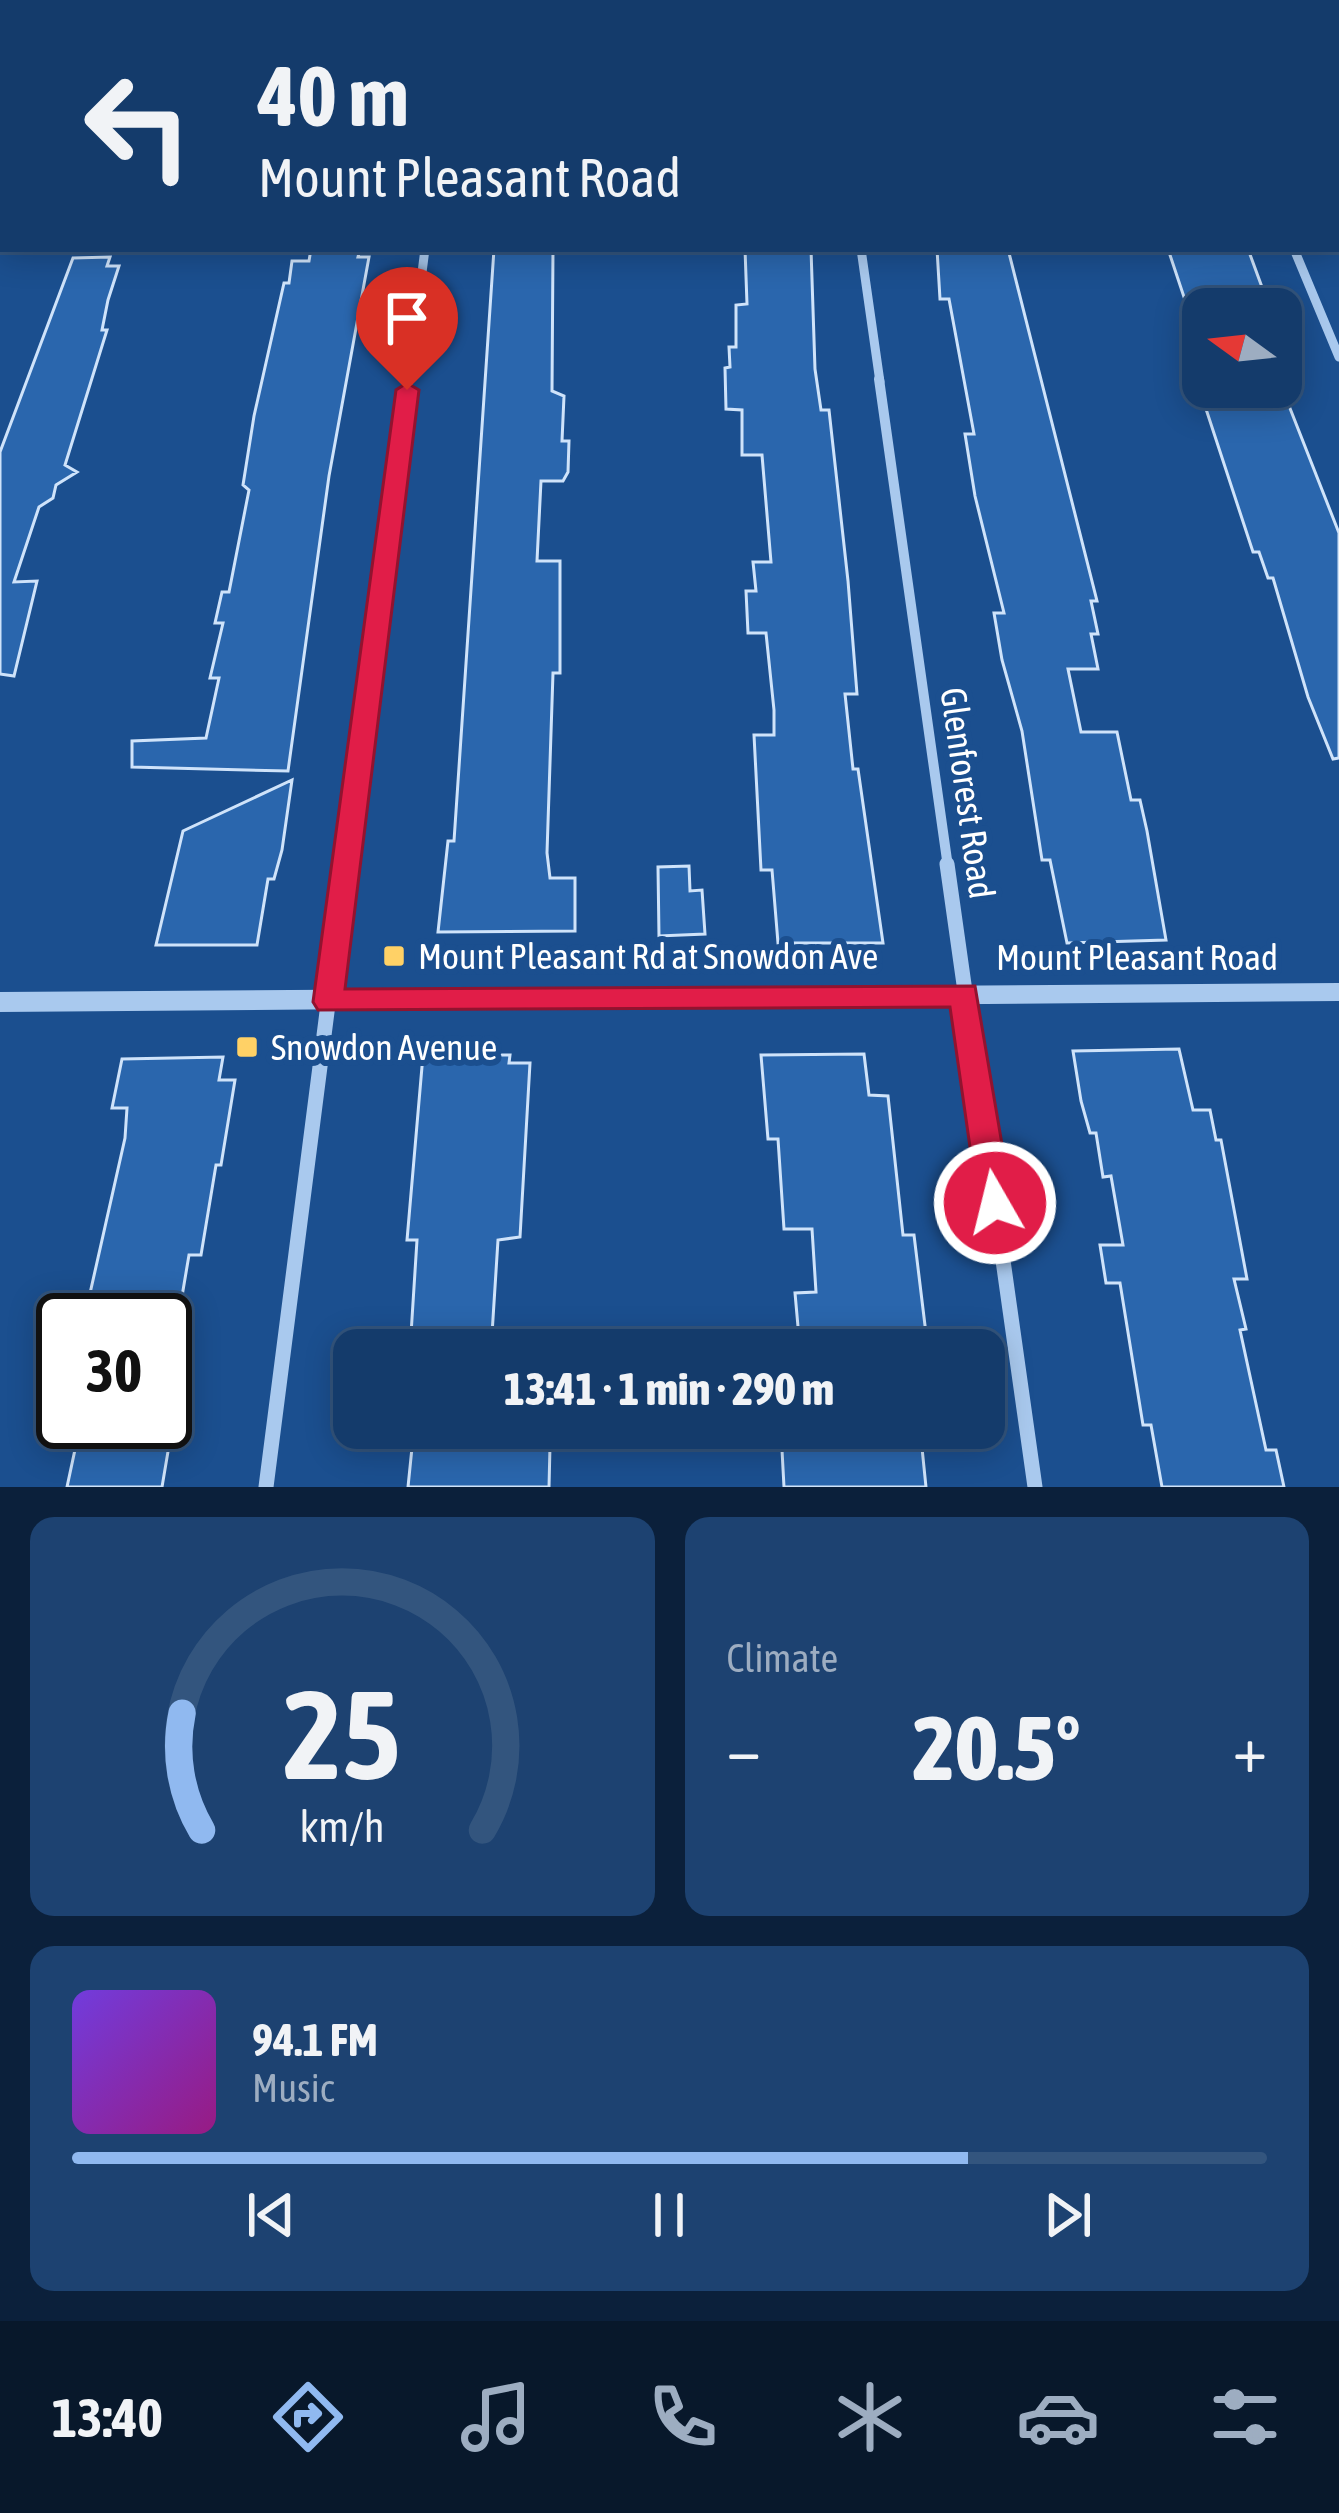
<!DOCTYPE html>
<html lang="en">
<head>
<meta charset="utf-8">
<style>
	:root { --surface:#143b6b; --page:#1d4271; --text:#f1f3f6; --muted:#9dadc1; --line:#33557e; --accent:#90b9f0 }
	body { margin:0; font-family:"Asap Condensed",sans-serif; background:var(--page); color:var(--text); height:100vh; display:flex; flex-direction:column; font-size:45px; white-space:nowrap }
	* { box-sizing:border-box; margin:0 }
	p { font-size:39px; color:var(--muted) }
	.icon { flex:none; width:66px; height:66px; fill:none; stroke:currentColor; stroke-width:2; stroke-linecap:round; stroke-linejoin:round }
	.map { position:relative; height:1487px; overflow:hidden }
	.sheet { display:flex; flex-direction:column; gap:30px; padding:30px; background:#0b203b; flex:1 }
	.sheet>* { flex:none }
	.hud { position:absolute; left:0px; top:0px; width:1341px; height:252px; box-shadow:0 6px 30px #0003,0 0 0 3px var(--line); background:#143b6b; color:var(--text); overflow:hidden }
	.needle { width:78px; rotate:285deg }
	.buttons { position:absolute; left:1182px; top:288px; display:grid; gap:24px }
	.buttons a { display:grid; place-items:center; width:120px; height:120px; border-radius:24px; background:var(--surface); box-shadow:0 6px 30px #0003,0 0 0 3px var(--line); font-size:60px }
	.speed { position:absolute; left:36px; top:1293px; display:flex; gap:24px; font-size:60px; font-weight:700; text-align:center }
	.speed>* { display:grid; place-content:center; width:156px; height:156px; border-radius:50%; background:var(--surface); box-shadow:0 6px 30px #0003,0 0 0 3px var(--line); line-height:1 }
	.speed .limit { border:6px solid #111; border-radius:18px; background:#fff; color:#111 }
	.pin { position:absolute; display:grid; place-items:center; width:102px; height:102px; color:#fff; margin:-123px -51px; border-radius:50% 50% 50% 0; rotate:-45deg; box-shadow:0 0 12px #0007 }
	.pin .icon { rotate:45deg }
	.me { position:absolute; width:132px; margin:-66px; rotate:352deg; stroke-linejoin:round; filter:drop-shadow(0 0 9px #0008) }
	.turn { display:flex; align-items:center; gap:42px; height:252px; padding:0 60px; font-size:54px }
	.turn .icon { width:156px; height:156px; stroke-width:2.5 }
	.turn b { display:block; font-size:84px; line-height:102px }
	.big { font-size:90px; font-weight:800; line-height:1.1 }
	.sheet .tile { flex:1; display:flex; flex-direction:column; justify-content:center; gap:18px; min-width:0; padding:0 42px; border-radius:24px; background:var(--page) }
	.sheet .dial { align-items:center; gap:0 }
	.dial svg { height:312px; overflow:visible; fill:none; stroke:var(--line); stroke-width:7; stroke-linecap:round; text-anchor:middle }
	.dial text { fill:var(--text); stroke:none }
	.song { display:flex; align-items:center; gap:36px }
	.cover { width:144px; height:144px; border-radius:18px; background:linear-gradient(135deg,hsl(260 70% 55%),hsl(310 70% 35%)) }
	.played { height:12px; border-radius:6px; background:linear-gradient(90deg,var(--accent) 75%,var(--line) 75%) }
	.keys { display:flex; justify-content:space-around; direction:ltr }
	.heat { display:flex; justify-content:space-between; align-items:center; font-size:66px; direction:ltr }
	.sheet .tiles { flex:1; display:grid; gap:30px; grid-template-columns:1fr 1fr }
	.tile:last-child { grid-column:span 2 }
	.trip { position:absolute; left:333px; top:1329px; width:672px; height:120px; border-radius:24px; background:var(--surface); box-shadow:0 6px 30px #0003,0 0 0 3px var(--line); font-weight:800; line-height:120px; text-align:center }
	.menu { display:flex; height:192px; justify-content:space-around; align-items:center; background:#08182b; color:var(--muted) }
	.menu .icon { width:84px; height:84px }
	.menu .active { color:var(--accent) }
	.menu b { font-size:54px; color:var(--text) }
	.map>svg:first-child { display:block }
	.building { fill:#2a66ad; stroke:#cfe3fa; stroke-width:3 }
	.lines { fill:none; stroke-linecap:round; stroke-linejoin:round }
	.minor-far2 { stroke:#a9c9ee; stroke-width:9 }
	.minor-far1 { stroke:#a9c9ee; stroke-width:10 }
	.minor { stroke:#a9c9ee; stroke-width:15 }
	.tertiary { fill:#a9c9ee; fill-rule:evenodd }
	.route { fill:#e11d48; stroke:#92132f; stroke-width:3 }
	.poi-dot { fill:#ffd166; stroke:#1b4f8f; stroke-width:4.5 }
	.labels { text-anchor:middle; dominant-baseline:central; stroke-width:12; stroke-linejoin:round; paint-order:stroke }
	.street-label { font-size:36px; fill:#fff; stroke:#1b4f8f }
	.poi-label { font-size:36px; fill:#fff; stroke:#1b4f8f; text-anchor:start }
</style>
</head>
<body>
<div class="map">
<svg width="1339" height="1487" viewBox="0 0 1339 1487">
	<rect width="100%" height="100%" fill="#1b4f8f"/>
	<path class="building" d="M311 249H360L358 257H369L329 476 288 771 132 767V741L206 738 219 678H210L223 623H215L222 592H229L249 490 243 485 254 416 284 283H289L292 261H309Z
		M494 249H553L552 391 564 396 562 441H569L568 472 563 481H541L537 561H560V673H553L547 853 550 878H575V931L438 932 448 841H454Z
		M745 249H811L815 369 821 410H829L848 581 857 694H845L853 769H858L883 943H778L772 870H761L754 735H774V710L766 633H748L746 591H756L753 562H771L762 455H742V410L726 409 725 368 730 367 729 347H736V305L747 304Z
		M937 249H1008L1097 601H1091L1098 634H1091L1098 669H1068L1081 732H1117L1131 800H1140L1147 831 1166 940 1067 943 1050 860H1042L1022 731 1002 660 994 613H1004L975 496 965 434H974L949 299H940Z
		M1168 249H1248L1270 309H1188Z
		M110 257 107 266H119L108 300 102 330H107L65 465 77 472 56 485 53 498 39 507 14 582 37 581 14 676 0 674V452L73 258Z
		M1207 388H1282L1339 533V758L1333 759 1308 697 1273 578H1268L1259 552H1253L1206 409H1214Z
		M292 780 282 850 274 879H268L257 945H156L183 831Z
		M689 866 690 891 702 890 705 934 659 936 658 867Z
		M1179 1049 1193 1110H1210L1216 1140H1221L1247 1279H1234L1246 1329 1240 1330 1266 1450H1276L1284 1487H1162L1151 1425H1143L1120 1283H1106L1100 1245H1123L1111 1176 1103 1177 1096 1133H1090L1081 1101 1073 1051Z
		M864 1054 869 1095 888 1096 903 1235H914L928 1350H842L841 1336 799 1338 795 1293 816 1292 812 1229H784L778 1139H768L761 1055Z
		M423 1055H510L509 1063H530L520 1237 498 1240 491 1350H410L417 1240H407Z
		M223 1057 219 1080H235L221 1165H216L201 1255H189L178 1320H84L125 1138 127 1108H112L122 1059Z
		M95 1422H173L162 1487H67L79 1431 93 1430Z
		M414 1428H487L486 1446H550L549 1487H408Z
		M794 1428H920L926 1487H784L782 1450H796Z"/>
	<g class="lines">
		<path class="minor-far2" d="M0 232 3 225
			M861 249 880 382
			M1294 249 1339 357
			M408 382 425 249"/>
		<path class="minor-far1" d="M879 379 948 867
			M346 867 408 379"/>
		<path class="minor" d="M947 864 1035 1487
			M266 1487 346 864"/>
		<path class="tertiary" d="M1339 983V1001L0 1012V992Z"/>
	</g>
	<path class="route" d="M407 383 419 390 345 989 975 986 1012 1203 1007 1214 995 1218 983 1214 978 1203 950 1007 318 1010 313 1002 396 390Z"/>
	<g class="poi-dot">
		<rect x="382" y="944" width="24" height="24" rx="6"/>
		<rect x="235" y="1035" width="24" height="24" rx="6"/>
	</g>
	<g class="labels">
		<g class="street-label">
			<text transform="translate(968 793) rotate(82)">Glenforest Road</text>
			<text x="1137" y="957">Mount Pleasant Road</text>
		</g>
		<g class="poi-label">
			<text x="418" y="956">Mount Pleasant Rd at Snowdon Ave</text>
			<text x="271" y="1047">Snowdon Avenue</text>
		</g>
	</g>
</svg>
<div class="buttons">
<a><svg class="needle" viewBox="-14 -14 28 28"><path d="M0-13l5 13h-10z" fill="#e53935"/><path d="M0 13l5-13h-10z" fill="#9dadc1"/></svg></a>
</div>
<div class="speed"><div class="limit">30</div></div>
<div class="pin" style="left:407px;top:390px;background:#d93025"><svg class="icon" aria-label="arrive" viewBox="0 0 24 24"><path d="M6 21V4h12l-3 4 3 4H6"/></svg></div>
<svg class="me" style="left:995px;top:1203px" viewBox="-20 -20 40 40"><circle r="17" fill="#e11d48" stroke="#fff" stroke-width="3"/><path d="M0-11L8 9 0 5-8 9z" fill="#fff"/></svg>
<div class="trip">13:41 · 1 min · 290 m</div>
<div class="hud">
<div class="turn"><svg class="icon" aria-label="left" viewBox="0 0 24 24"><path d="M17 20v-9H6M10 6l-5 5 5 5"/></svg><div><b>40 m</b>Mount Pleasant Road</div></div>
</div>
</div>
<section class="sheet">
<div class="tiles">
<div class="tile dial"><svg viewBox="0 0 100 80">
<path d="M14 69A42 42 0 1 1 86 69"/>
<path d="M14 69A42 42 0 0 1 9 39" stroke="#90b9f0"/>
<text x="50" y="56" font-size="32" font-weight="700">25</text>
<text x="50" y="72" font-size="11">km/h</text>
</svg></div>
<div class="tile"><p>Climate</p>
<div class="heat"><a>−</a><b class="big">20.5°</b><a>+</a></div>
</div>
<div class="tile">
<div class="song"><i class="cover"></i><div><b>94.1 FM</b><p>Music</p></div></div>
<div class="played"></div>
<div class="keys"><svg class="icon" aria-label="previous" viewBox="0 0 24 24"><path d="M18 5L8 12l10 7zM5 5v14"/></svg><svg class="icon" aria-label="pause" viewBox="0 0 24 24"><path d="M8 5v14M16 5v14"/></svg><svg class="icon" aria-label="next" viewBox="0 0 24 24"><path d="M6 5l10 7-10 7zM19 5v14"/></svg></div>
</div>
</div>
</section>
<nav class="menu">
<b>13:40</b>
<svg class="icon active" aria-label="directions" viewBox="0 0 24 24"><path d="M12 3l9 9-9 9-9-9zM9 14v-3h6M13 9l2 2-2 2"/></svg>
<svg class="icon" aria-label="music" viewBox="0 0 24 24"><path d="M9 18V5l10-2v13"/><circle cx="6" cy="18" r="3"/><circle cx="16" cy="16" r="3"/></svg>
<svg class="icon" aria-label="phone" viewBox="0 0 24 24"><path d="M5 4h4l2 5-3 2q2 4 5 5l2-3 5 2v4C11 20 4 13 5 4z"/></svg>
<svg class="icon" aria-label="climate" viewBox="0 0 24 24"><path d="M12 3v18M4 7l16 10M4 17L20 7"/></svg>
<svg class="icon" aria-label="car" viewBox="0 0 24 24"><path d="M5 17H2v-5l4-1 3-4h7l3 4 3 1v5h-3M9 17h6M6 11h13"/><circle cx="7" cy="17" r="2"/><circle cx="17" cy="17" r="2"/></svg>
<svg class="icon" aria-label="filters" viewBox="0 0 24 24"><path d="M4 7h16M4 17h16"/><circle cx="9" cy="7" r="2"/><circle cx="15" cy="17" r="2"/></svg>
</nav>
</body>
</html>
